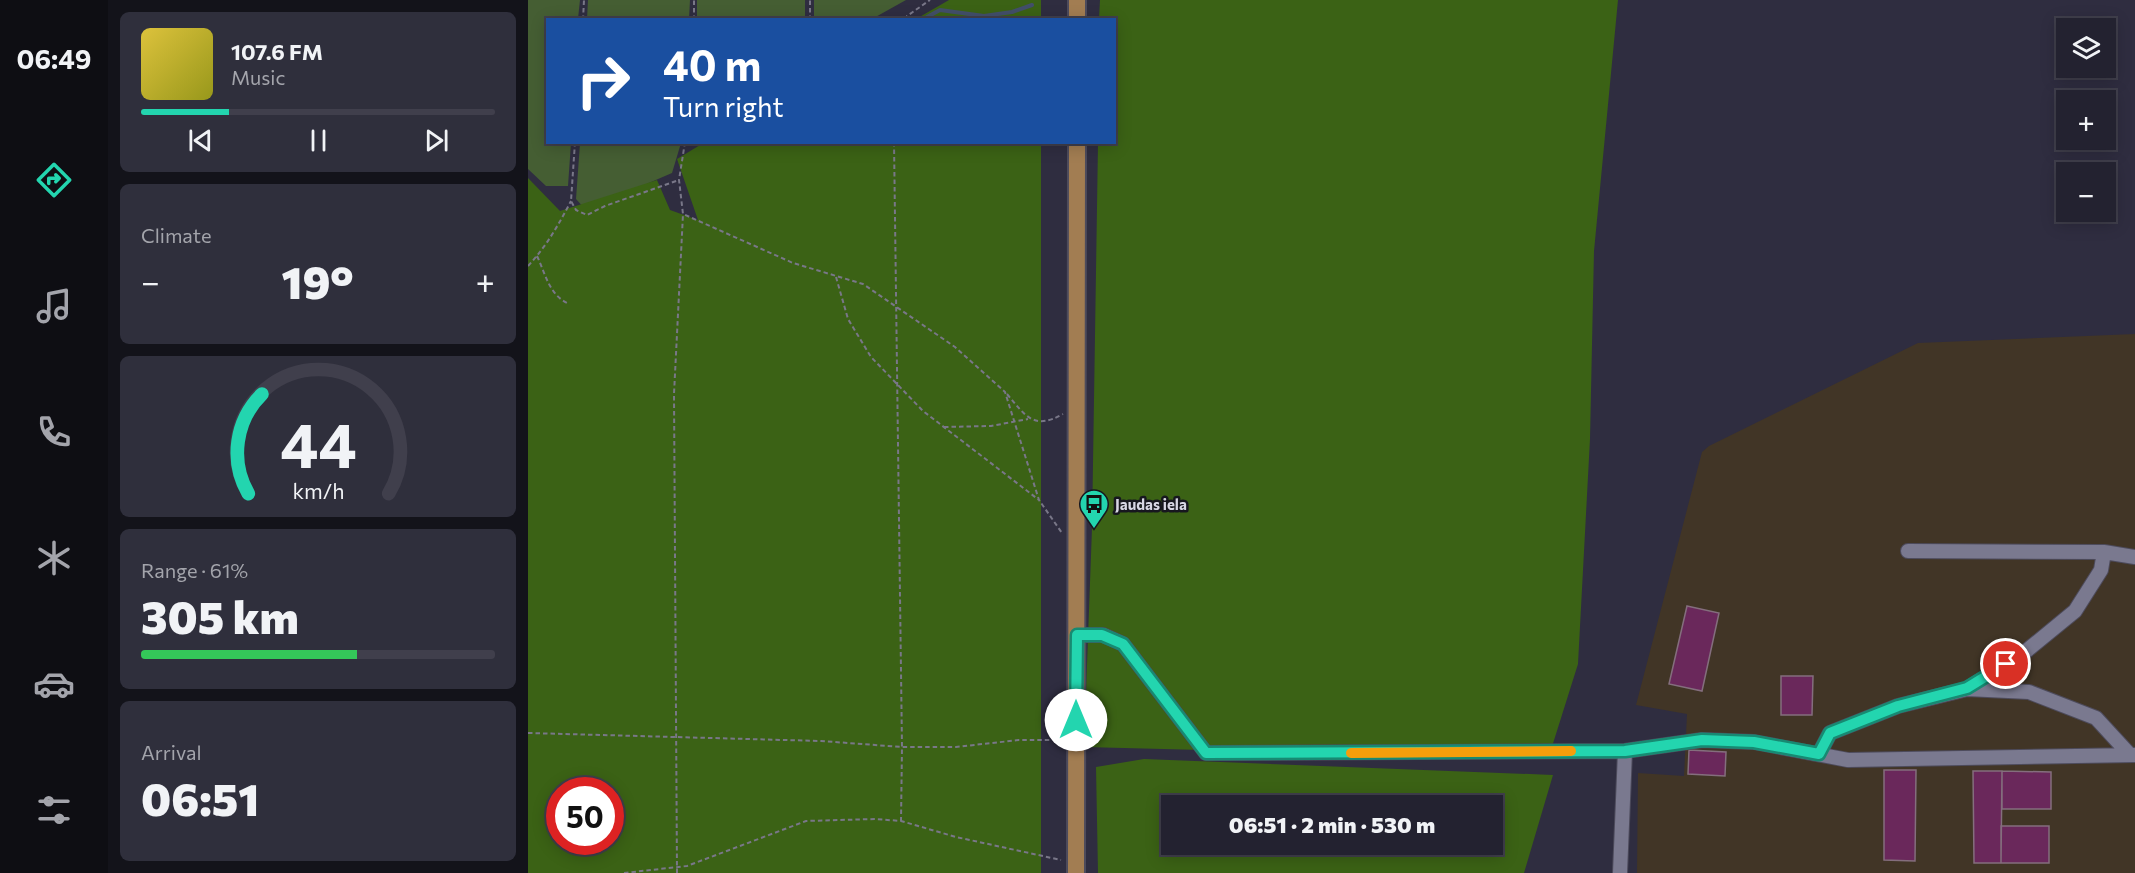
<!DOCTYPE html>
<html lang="en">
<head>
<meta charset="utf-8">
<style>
	:root { --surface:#232230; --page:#2f2f3c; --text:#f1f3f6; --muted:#a3a4ab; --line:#403f4c; --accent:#23d5af }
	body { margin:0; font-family:Commissioner,sans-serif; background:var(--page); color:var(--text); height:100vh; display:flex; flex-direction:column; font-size:22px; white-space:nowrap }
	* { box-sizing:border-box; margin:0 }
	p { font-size:20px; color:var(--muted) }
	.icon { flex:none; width:33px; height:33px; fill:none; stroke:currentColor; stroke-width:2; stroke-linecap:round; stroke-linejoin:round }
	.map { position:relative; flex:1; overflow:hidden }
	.details { display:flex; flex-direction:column; gap:12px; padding:12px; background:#13131a; width:420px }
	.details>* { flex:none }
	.top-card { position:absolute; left:18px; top:18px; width:570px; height:126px; border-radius:0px; box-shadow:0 3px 15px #0003,0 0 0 2px var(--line); background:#1a4fa0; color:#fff; overflow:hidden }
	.tools { position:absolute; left:1528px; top:18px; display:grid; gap:12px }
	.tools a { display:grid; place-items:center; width:60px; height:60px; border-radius:0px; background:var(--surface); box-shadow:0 3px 15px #0003,0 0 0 2px var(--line); font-size:30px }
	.speed { position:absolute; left:18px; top:777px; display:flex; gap:12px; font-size:30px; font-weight:700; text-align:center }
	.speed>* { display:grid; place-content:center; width:78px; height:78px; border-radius:50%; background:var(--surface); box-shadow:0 3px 15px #0003,0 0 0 2px var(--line); line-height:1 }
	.speed .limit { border:9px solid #d22; background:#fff; color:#111 }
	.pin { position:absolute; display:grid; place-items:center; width:51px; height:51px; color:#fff; margin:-26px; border:3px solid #fff; border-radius:50%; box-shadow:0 2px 6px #0007 }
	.me { position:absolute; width:66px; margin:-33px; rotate:0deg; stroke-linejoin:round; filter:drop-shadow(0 0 4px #0008) }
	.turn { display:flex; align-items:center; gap:21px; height:126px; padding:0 18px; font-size:27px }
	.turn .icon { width:78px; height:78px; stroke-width:2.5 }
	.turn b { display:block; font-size:42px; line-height:51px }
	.big { font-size:45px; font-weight:800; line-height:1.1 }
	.details .card { flex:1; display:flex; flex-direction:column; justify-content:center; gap:9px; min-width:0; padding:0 21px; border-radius:9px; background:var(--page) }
	.details .dial { align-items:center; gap:0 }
	.dial svg { height:156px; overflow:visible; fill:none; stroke:var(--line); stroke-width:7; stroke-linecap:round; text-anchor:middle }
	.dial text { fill:var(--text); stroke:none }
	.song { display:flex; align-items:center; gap:18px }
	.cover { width:72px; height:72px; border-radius:9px; background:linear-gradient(135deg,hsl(50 70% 55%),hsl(60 70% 35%)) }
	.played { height:6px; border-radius:3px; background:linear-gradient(90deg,var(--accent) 25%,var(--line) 25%) }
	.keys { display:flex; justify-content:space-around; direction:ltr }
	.heat { display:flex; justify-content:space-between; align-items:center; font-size:33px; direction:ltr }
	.charge { height:9px; border-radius:4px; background:linear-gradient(90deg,#34c759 61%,var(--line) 0) }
	.trip { position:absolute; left:633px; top:795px; width:342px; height:60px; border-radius:0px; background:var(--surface); box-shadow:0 3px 15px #0003,0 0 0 2px var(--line); font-weight:800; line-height:60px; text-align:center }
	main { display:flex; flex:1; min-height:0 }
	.tab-bar { display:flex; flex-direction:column; width:108px; justify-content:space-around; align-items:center; background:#0e0e13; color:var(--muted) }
	.tab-bar .icon { width:42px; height:42px }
	.tab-bar .active { color:var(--accent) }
	.tab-bar b { font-size:27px; color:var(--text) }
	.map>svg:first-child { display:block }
	.industrial { fill:#413526 }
	.green { fill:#455e33 }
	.forest { fill:#3b6215; fill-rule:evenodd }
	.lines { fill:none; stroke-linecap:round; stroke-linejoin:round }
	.stream { stroke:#424f69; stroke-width:4 }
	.building { fill:#6a285b; stroke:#846e7d; stroke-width:1.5 }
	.minor-casing { stroke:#4d4b5c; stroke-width:16 }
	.major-casing { stroke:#4d4b5c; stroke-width:20 }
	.path { stroke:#797788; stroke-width:2; stroke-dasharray:4.5 3; stroke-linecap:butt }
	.minor { stroke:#7a798f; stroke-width:14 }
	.major { stroke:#a27d52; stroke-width:16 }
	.route-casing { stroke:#178a72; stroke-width:15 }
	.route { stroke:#23d5af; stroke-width:10 }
	.slow { stroke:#f59e0b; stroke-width:10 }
	.labels { text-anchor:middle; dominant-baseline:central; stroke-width:5; stroke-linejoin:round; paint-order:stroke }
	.poi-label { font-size:15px; font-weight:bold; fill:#d8d7e4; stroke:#17171f; text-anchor:start }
</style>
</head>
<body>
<main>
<nav class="tab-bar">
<b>06:49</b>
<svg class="icon active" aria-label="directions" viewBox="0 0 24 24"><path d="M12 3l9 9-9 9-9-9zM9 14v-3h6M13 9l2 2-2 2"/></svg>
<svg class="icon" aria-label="music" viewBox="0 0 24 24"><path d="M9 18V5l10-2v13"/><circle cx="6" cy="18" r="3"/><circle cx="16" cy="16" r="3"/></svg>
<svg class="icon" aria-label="phone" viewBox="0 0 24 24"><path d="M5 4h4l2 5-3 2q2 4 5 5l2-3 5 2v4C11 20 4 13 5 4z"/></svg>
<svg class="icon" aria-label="climate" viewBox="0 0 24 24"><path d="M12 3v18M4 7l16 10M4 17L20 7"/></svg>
<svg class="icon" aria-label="car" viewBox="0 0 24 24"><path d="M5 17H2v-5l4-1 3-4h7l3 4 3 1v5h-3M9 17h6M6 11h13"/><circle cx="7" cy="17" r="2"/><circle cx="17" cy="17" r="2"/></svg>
<svg class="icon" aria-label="filters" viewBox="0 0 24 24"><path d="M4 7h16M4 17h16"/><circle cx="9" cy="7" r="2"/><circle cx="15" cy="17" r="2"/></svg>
</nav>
<section class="details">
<div class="card">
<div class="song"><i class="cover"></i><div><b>107.6 FM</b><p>Music</p></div></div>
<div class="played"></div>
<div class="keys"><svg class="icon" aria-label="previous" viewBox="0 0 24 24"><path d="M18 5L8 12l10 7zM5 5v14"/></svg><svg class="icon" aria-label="pause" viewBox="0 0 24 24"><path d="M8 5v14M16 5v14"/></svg><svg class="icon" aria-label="next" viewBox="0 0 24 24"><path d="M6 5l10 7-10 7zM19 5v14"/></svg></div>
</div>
<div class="card"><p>Climate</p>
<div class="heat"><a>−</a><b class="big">19°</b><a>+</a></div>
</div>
<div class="card dial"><svg viewBox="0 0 100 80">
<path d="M14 69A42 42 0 1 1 86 69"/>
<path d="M14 69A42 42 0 0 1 21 18" stroke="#23d5af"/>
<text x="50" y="56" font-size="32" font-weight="700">44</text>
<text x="50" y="72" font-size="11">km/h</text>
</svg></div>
<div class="card"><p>Range · 61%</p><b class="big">305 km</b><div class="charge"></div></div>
<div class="card"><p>Arrival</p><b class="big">06:51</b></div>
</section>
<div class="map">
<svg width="1607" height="873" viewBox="0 0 1607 873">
	<rect width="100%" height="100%" fill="#2f2d40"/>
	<path class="industrial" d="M1607 334V873H1109L1110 773 1156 776 1159 714 1108 705 1174 452 1181 446 1390 343Z"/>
	<path class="green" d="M0 0H52L50 19 20 20V142L43 143 40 186H18L0 169Z
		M60 0H162L161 19H59Z
		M169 0H277V19H169Z
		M286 0H378L344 19H286Z
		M52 143H153L144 173 58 210 48 199Z"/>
	<path class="forest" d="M421 0H513V19H388Z
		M572 0H1090L1066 251 1062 439 1050 664 1022 753H796L556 747 564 528 570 143 586 142V20L571 19Z
		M177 142 513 143V873H0V178L32 211 129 180 142 210 170 220 149 159ZM32 790H82V842H32Z
		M616 759 1025 775 996 873H570L568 767ZM644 806H964V844H644Z"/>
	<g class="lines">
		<path class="stream" d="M399 17 412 10 456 16 484 12 504 5"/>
	</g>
	<path class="building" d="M1159 606 1191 613 1174 691 1141 684Z
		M1253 676H1285L1284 715H1253Z
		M1161 750 1198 752 1197 776 1160 774Z
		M1356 770H1388L1387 861 1356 860Z
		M1445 771H1474L1473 863H1446Z
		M1474 771 1523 772V809H1474Z
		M1473 826H1521V863H1473Z"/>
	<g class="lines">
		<g class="minor-casing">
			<path id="minor" d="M1380 551 1576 552 1607 557
				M549 635H575L595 644 678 753 1097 751 1174 740 1226 742 1320 760 1607 755
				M1439 689 1501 692 1568 718 1602 755
				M1291 754 1302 733 1370 706 1439 689 1497 652 1547 611 1573 570 1576 552
				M1092 873 1097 751"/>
		</g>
		<g class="major-casing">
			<path id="major" d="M549 20V0
				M548 873 549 142"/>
		</g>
		<path class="path" d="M55 20 56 0
			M166 20V0
			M282 20V0
			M378 20 379 16 402 0
			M47 142 43 201 48 210 59 215 77 206 151 180
			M157 142 151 180 155 214 265 263 335 284 427 347 477 392 511 500 534 533
			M366 142 374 747 373 821
			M9 256C18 275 21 295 41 304
			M0 266C18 247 31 224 43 201
			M308 277 320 319 343 357 395 411 511 500
			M479 394C497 415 505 431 535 414
			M416 427 463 426 500 419
			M0 733 293 741 374 747H428L491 740H533
			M96 873 159 866 278 821 347 819 373 821 428 837 533 860
			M149 873 146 394 155 214"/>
		<use href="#minor" class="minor"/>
		<use href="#major" class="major"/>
	</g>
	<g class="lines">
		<g class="route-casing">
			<path id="route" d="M548 720 549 635H574L595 644 678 753 1097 751 1174 740 1226 742 1291 754 1302 733 1370 706 1439 688 1478 664"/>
		</g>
		<use href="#route" class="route"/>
		<path class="slow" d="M823 753 1043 751"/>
	</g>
	<defs>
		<g id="bus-pin" transform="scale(1.5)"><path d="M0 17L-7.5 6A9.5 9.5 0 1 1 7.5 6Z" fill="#23d5af" stroke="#17171f"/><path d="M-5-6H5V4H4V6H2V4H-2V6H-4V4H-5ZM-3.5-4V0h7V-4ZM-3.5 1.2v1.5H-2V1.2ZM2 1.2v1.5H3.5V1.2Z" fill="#111"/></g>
	</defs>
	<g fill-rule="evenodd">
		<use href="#bus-pin" x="566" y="504"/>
	</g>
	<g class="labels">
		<g class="poi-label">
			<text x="587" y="504">Jaudas iela</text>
		</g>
	</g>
</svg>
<div class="tools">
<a><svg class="icon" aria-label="layers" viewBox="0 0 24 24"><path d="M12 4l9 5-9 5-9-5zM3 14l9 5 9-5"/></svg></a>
<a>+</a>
<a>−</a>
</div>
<div class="speed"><div class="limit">50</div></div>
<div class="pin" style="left:1478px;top:664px;background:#d93025"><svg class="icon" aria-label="arrive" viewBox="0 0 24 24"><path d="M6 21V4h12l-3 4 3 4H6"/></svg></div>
<svg class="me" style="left:548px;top:720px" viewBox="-20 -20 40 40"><circle r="19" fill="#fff"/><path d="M0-13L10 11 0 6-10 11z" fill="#23d5af"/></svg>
<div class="trip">06:51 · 2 min · 530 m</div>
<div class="top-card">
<div class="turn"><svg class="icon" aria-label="right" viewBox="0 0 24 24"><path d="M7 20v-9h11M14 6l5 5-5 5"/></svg><div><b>40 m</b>Turn right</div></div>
</div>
</div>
</main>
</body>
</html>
